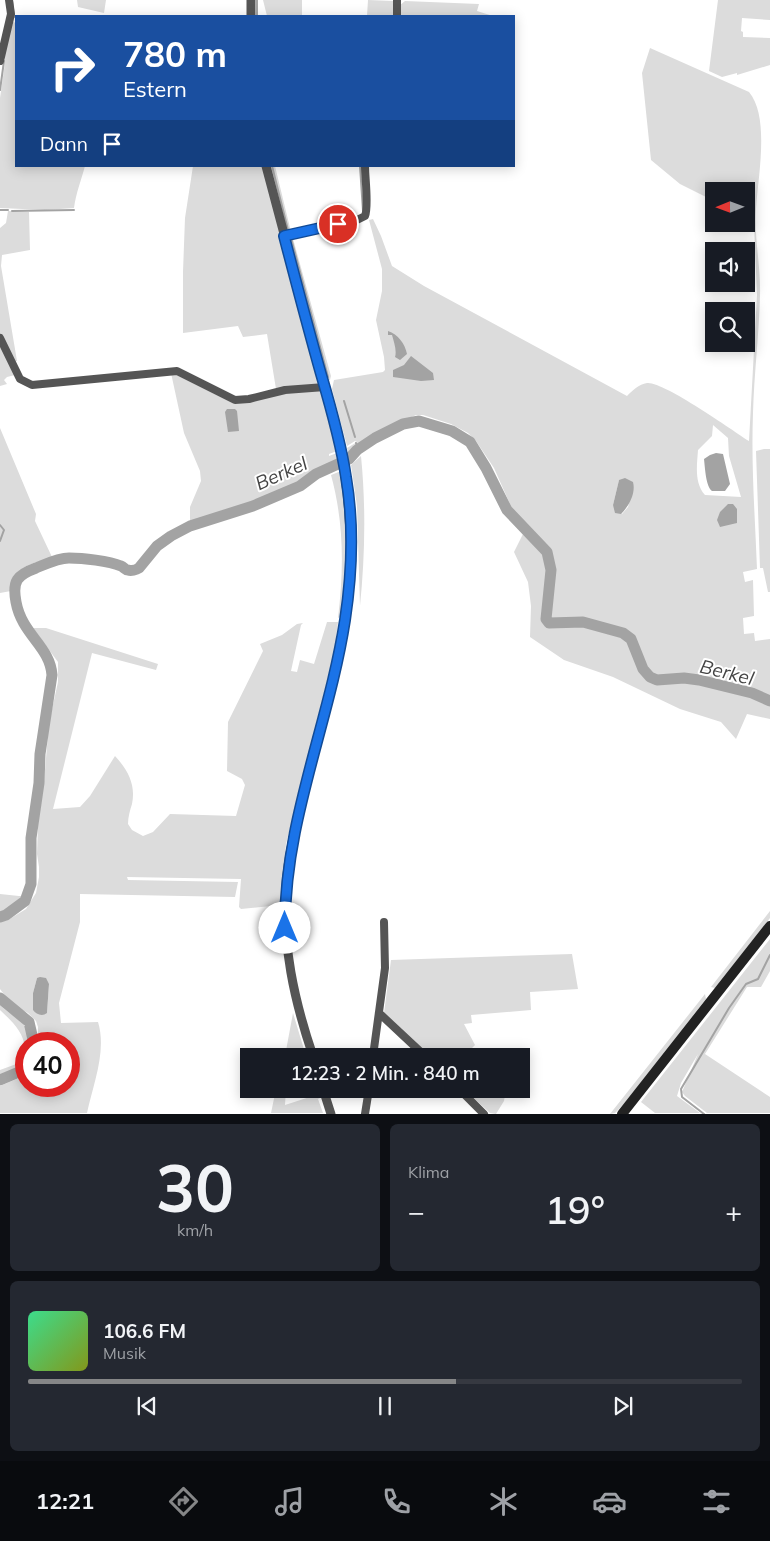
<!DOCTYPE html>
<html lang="de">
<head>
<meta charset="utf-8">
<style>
	:root { --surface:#171b24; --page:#242831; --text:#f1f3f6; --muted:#9ea1a6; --line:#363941; --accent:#858687 }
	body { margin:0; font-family:Mulish,sans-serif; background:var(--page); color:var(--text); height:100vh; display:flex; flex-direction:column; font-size:19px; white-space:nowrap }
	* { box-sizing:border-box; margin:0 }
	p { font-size:16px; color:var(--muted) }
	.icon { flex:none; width:28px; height:28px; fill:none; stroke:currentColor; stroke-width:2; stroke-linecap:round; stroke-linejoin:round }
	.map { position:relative; height:1114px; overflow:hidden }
	.sheet { display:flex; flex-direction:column; gap:10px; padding:10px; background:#0d0f14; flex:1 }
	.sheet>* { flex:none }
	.top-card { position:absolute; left:15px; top:15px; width:500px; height:152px; border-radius:0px; box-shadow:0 2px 12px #0003; background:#1a4fa0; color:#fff; overflow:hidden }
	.needle { width:32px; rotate:269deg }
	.fabs { position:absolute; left:705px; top:182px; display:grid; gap:10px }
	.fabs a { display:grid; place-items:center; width:50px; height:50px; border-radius:0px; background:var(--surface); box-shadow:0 2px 12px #0003; font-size:25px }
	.speed { position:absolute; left:15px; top:1032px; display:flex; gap:10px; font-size:25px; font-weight:700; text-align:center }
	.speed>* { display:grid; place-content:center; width:65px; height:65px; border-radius:50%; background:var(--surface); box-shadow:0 2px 12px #0003; line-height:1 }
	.speed .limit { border:8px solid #d22; background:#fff; color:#111 }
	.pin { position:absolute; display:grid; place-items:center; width:42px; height:42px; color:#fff; margin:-21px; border:2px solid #fff; border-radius:50%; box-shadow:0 1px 5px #0007 }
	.me { position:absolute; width:55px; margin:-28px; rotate:0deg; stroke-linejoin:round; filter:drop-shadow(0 0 4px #0008) }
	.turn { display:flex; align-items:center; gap:18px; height:105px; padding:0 25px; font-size:22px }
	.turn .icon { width:65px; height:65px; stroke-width:2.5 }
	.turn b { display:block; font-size:35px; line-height:42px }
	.then { display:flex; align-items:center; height:48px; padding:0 25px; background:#0003; gap:10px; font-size:19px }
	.big { font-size:38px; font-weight:600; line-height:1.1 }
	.sheet .card { flex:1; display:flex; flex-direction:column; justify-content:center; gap:8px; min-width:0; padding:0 18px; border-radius:8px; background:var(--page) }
	.sheet .dial { align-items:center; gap:0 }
	.dial b { font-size:65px; line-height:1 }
	.song { display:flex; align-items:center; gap:15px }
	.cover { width:60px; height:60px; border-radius:8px; background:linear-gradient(135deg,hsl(150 70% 55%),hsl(70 70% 35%)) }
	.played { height:5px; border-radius:2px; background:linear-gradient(90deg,var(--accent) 60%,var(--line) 60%) }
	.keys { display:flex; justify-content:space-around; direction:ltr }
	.heat { display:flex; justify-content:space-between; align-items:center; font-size:28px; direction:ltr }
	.sheet .tiles { flex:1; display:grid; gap:10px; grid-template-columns:1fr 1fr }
	.card:last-child { grid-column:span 2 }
	.trip { position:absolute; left:240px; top:1048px; width:290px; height:50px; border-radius:0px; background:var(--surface); box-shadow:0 2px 12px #0003; font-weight:600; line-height:50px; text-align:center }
	.dock { display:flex; height:80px; justify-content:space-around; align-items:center; background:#090b0e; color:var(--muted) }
	.dock .icon { width:35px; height:35px }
	.dock .selected { color:var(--accent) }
	.dock b { font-size:22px; color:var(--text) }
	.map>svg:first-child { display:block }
	.green { fill:#dcdcdc; fill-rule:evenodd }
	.water { fill:#a3a3a3 }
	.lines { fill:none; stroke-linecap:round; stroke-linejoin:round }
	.stream { stroke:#a3a3a3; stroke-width:2 }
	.river { stroke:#a3a3a3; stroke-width:11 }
	.minor { stroke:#555; stroke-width:8 }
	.tertiary { stroke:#555; stroke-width:9 }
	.secondary { stroke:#222; stroke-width:10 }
	.route-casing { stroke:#114b97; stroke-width:12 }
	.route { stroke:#1a73e8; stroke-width:9 }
	.labels { text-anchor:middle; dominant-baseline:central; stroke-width:4; stroke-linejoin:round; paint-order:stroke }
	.water-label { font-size:19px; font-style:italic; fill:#444; stroke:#fff }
</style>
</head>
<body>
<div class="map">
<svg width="770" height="1114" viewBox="0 0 770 1114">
	<rect width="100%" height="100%" fill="#fff"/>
	<path class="green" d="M77 0H106L104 13 78 7Z
		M263 0H302V16H267Z
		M368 0 393 1V16H367Z
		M718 0H770V20L742 18 741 31 743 32V37L770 38V65L737 75V73L722 77 709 71Z
		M405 1 479 4 477 11 493 16H399V6Z
		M13 22 16 23V166H85C81 181 76 193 74 208L45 210 0 208V98L5 63 4 53Z
		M650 48 749 92C770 117 758 176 756 209 754 238 761 267 760 296 759 335 754 374 753 413 751 465 755 517 757 569L743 572 745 582 753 580 754 616 743 618 744 634 754 633 755 641 770 639V698L753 691 715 683 700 678 685 676 656 677 647 671 634 641 623 630 588 620H551L549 618 554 569 549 551 514 513 494 468 476 441 468 433 451 424 423 415H416L373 435 356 446 349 455 347 448 357 442 355 441 347 446 332 389 334 380 383 372 385 370 384 357 376 320 382 291V269L369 220 373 219 381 236 392 266 424 286 627 396C632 391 639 384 647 383 663 381 732 430 749 441L757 295 754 224 746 223V191H714V201L680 184 651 160 642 73ZM713 425 728 438 729 456 741 497 705 495C694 483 697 465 698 450L712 436ZM619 480 630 500 628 507 622 514 613 505Z
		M193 166H263L320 382 316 385 276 389 267 334 243 337 238 326 183 333V272L185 218Z
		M269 166H275L291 232H288Z
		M8 211 29 212 30 250 2 255 1 266 17 361 13 362 0 333V228L6 223Z
		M292 235 331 376 330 380 326 381 289 236Z
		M0 341 15 375 7 377 4 380 7 384 0 386Z
		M176 372C186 378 219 398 228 398 247 398 310 383 323 393L337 451 329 454V456L337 453 339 460 307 474 295 485 246 506 221 511 190 523V507L201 481 200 471 184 433 171 373Z
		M0 428 36 514 35 521 52 557C30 565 14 565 11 591L0 593Z
		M764 449H770V592H768L763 568H760L756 451Z
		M361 456C366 506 365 557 360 606L357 506 351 465Z
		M341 471 348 541 343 615 338 618C344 568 344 523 331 475Z
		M524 532C531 539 540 546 545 555 555 573 546 600 544 619L548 625 556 626 588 624 621 634 630 643 643 674 655 682 685 680 698 682 752 696 770 703V719L747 714 736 739 721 722 680 709 613 677 564 660 530 637 531 606 528 582 514 552Z
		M327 622H338L335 649 286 844 280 905 241 909 239 907 241 879 127 877 128 880 238 882 235 897 80 894V922L59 1003 61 1023 98 1022C107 1051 93 1085 87 1113H0V1086L26 1075V1086H69V1044H38V1027L36 1021 28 1013 12 1005 0 989V921L8 920 26 909 36 893 39 877V867L37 854 38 824 44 782 49 723 58 682V662L33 628H46L158 664 156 670 92 653 53 809 80 807 90 796 115 756C128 770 136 785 132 804 130 810 128 817 128 824L132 830 143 836 153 832 170 814 236 816 245 785 242 779 227 771 228 722 263 651 260 644 282 635 297 624 303 623 301 625 291 671 297 672 300 660 314 664ZM37 978 49 984 47 1013 33 1010V993Z
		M0 894 19 896H22L10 909 0 912Z
		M770 911V918L715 988 711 987Z
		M770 939V971L761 987H747L705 1054 770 1097V1113H707L685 1096 682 1092 698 1054 681 1083 677 1096 700 1113H655L641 1102Z
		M572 954 578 989 530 992 531 1010 471 1015 472 1023 464 1024 475 1045 464 1056H430L384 1013 391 960Z
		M705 994 706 999 624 1104 615 1113 610 1114Z
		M0 1005C14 1019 29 1019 29 1044H26L25 1065 0 1076V1070L19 1063C34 1042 15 1024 0 1010Z
		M293 1013 306 1056H285Z
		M276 1089H286L285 1105 319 1094 320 1098 318 1099 323 1113H271Z
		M464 1089H506L504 1101 496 1114 490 1113Z"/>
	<path class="water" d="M388 331C398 334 405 344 407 354L400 360 395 357C397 351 394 342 392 335H388Z
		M411 356 433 373 434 380 421 381 393 377V370L404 365Z
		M227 409H235L237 411 239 431 228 432 225 412Z
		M716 453 723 454 730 484 725 491H712C706 487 705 468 704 459L710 455Z
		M625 478 633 482C636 493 629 506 621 514L615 513 613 505 619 480Z
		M728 504H733L737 509V523L720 527 717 520 720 512Z
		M40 977 46 978 49 984 47 1013C42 1017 36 1014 33 1010V993L37 978Z"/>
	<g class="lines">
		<path class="stream" d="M12 0 14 17
			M257 16V0
			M0 90 4 61
			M272 166 288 230
			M360 166 363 211
			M0 210H8
			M12 211 74 210
			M291 238 328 377
			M344 401 355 437
			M356 443 358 449
			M0 525 4 530 0 541
			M704 1114 682 1097 681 1089 729 1008 746 984 758 979 770 955"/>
		<path class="river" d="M0 917 6 915 25 901 31 884V838L39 783 40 754 52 675C50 646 22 635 16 602 12 581 17 575 36 568 46 564 58 558 69 558 83 558 109 561 121 566 124 567 125 570 128 570 131 571 136 570 139 568L157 546 171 536 190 526 253 506 300 486 316 474 349 459 357 450 375 438 403 424 419 421 452 431 470 442 486 468 507 510 547 552 551 570 546 619 549 623 583 622 623 633 631 639 643 669 650 677 657 680 684 678 699 680 752 693 770 701
			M0 998 29 1022 34 1044
			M0 1080 26 1069"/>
		<path class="minor" d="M397 16V0
			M0 61 11 14 9 0
			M284 236 353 222 365 216C369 206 365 179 365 166
			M0 338 20 379 32 385 177 371 235 400 249 399 285 390 325 387
			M379 1013 425 1056
			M373 1056 385 968 384 922
			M459 1089 484 1114
			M365 1114 369 1089"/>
		<path class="tertiary" d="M251 16V0
			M266 166 339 441C352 507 355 573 342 639 332 691 316 742 304 793 296 824 288 854 286 886 282 945 294 1000 313 1056
			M323 1089 331 1114"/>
		<path class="secondary" d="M622 1114 770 926"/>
	</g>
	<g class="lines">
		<g class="route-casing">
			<path id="route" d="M285 928C284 822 329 724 345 620 352 574 354 524 346 477 341 443 331 408 321 374 308 328 296 282 284 236L338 224"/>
		</g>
		<use href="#route" class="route"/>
	</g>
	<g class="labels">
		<g class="water-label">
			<text transform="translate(281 473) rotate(-24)">Berkel</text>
			<text transform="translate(727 672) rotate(14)">Berkel</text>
		</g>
	</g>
</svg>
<div class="fabs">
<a><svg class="needle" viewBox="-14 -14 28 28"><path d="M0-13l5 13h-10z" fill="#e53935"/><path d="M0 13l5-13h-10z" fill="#9ea1a6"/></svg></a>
<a><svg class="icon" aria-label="sound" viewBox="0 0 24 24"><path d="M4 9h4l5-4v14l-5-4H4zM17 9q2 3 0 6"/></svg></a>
<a><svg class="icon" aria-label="search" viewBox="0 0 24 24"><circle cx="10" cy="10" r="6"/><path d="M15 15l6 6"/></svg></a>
</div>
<div class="speed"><div class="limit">40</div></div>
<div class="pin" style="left:338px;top:224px;background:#d93025"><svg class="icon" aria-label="arrive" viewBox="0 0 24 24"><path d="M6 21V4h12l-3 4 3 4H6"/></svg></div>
<svg class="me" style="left:285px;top:928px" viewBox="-20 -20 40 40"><circle r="19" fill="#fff"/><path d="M0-13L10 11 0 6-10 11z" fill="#1a73e8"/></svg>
<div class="trip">12:23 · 2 Min. · 840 m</div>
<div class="top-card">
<div class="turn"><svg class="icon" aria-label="right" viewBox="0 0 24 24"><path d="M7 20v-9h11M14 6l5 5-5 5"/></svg><div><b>780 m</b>Estern</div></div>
<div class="then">Dann<svg class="icon" aria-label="arrive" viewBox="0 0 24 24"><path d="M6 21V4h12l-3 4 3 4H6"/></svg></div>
</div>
</div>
<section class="sheet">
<div class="tiles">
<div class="card dial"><b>30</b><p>km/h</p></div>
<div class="card"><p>Klima</p>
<div class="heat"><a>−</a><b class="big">19°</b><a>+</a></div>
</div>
<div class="card">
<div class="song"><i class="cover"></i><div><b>106.6 FM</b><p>Musik</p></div></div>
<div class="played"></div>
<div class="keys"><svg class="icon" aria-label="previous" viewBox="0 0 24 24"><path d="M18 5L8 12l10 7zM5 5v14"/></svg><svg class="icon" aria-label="pause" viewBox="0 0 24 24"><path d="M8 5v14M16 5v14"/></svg><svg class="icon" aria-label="next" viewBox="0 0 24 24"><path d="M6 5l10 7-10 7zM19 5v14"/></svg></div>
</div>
</div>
</section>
<nav class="dock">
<b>12:21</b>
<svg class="icon selected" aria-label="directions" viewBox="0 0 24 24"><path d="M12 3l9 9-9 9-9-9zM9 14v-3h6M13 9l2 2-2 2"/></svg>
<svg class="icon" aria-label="music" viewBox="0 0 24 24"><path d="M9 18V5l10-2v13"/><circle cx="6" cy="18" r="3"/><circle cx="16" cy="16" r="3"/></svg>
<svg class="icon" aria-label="phone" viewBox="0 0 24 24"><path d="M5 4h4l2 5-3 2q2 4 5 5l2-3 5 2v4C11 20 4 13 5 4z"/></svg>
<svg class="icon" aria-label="climate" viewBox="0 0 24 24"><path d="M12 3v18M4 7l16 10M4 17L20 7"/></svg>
<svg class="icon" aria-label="car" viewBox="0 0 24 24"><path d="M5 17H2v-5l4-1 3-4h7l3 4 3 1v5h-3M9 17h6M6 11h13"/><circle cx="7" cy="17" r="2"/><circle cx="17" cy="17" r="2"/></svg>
<svg class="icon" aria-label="filters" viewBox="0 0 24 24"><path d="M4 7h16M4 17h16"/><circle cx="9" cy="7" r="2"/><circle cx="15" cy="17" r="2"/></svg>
</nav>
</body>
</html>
